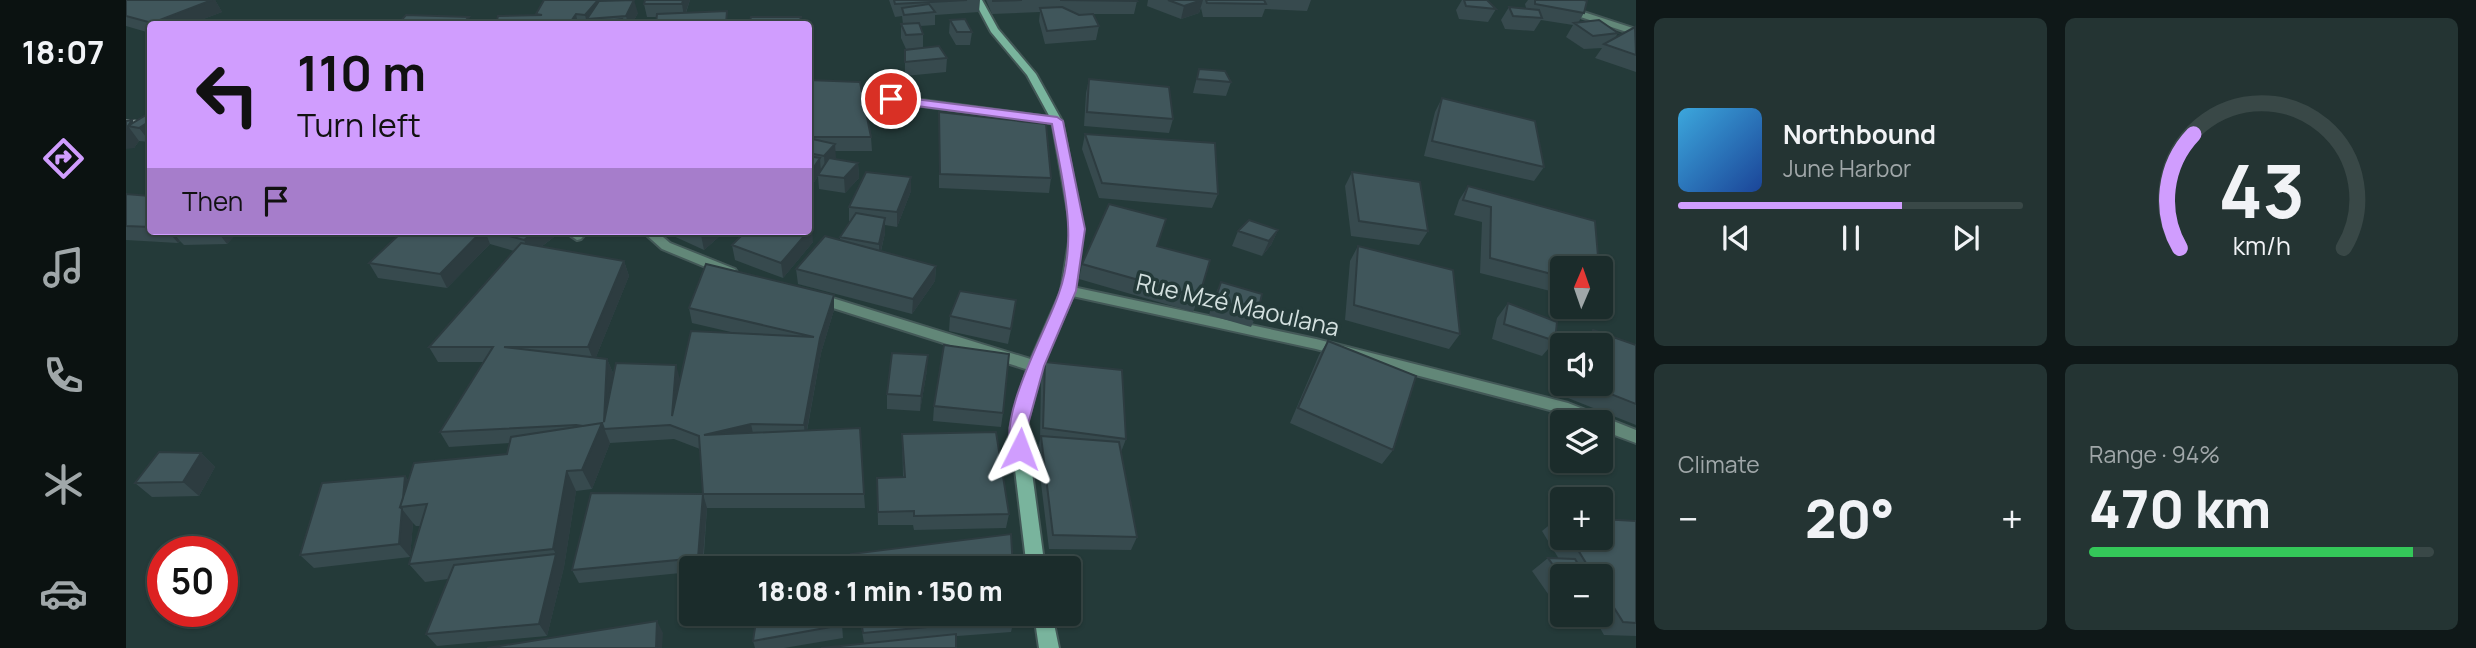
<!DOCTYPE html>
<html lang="en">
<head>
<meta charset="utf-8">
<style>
	:root { --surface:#1b2c2b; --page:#243433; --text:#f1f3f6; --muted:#a0a7a9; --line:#394847; --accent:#d09dfe }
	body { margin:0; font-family:Manrope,sans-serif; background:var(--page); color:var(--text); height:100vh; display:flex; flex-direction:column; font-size:26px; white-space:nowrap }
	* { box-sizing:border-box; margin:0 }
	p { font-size:23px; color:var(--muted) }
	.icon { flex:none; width:38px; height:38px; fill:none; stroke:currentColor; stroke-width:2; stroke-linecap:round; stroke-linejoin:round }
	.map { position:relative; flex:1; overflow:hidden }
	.details { display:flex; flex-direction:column; gap:18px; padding:18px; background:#0f1818; width:840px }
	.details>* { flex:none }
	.top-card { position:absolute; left:21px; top:21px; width:665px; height:214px; border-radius:7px; box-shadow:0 2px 5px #0004,0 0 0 2px var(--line); background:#d09dfe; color:#111; overflow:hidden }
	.needle { width:46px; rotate:2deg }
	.controls { position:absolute; left:1424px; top:256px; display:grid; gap:14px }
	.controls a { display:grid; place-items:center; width:63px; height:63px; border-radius:7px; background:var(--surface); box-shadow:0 2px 5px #0004,0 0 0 2px var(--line); font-size:35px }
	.speed { position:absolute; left:21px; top:536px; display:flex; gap:14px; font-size:35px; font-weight:700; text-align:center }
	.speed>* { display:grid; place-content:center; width:91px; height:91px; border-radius:50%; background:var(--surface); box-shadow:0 2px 5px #0004,0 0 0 2px var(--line); line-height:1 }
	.speed .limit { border:10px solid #d22; background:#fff; color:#111 }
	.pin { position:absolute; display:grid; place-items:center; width:60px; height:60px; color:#fff; margin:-30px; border:4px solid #fff; border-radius:50%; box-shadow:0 2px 7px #0007 }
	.me { position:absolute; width:77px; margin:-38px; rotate:3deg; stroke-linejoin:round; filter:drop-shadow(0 0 5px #0008) }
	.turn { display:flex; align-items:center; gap:24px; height:147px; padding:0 35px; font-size:32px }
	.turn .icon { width:91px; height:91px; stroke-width:2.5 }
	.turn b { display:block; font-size:49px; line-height:60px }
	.then { display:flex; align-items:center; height:66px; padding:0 35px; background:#0003; gap:14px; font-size:26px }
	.big { font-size:52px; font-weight:800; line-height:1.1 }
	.details .tile { flex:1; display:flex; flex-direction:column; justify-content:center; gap:10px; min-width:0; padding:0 24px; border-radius:10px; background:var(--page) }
	.details .dial { align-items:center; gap:0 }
	.dial svg { height:182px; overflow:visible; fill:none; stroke:var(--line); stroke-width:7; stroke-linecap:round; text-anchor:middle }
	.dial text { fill:var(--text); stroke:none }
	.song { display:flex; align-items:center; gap:21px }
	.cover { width:84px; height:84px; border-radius:10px; background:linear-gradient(135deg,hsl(200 70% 55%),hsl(220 70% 35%)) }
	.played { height:7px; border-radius:4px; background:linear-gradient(90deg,var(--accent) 65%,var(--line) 65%) }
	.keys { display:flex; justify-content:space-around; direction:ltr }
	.heat { display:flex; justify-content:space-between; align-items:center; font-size:38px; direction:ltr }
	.charge { height:10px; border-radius:5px; background:linear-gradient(90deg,#34c759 94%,var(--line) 0) }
	.details .tiles { flex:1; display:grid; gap:18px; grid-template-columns:repeat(2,1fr) }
	.trip { position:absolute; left:553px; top:556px; width:402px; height:70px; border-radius:7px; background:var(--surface); box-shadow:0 2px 5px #0004,0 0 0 2px var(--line); font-weight:800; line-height:70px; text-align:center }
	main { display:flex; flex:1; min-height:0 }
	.menu { display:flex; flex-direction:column; width:126px; justify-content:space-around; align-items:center; background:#0b1211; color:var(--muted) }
	.menu .icon { width:49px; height:49px }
	.menu .current { color:var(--accent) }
	.menu b { font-size:32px; color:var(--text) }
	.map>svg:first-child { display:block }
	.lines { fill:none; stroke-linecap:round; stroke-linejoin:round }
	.street-casing { stroke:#435857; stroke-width:4 }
	.secondary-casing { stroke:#435857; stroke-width:4 }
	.path { stroke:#7b8c8b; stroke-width:3.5; stroke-dasharray:3.5 3.5; stroke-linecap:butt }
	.street { fill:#628778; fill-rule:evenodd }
	.secondary { fill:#79b49d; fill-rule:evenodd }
	.wall { fill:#374a4e }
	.shaded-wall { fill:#2d3c40 }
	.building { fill:#40565b; stroke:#2d3c40; stroke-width:2 }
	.route { fill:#d09dfe; stroke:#8766a5; stroke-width:2 }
	.labels { text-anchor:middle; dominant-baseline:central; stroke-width:7; stroke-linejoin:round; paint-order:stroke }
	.street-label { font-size:24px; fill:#d2dfde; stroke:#243a39 }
</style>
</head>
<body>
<main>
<nav class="menu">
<b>18:07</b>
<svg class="icon current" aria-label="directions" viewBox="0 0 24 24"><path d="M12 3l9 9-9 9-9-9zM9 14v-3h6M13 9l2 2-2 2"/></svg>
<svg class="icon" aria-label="music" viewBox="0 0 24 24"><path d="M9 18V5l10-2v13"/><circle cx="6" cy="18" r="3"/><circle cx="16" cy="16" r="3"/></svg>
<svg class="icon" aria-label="phone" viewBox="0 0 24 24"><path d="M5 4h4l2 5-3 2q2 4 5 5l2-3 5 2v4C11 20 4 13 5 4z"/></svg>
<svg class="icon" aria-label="climate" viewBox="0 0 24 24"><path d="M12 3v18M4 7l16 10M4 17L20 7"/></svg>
<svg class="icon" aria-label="car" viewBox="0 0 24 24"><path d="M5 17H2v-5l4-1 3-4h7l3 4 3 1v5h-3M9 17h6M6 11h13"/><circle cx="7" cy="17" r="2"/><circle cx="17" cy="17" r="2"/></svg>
</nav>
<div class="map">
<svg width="1510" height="648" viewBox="0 0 1510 648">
	<rect width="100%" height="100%" fill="#243a39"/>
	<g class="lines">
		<g class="street-casing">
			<path id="street" d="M1439 6 1510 29V35L1436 11V7Z
				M682 85 931 118 936 121 931 124 682 91Z
				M449 231H462L455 239 451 240 445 236Z
				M516 231H530L544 243 609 269 611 272 604 276 599 275 536 249Z
				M942 286 1190 339 1442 403 1510 430V443L1475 430V422H1456L1439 414 1190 349 937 294 935 291Z
				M690 293 914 362 916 366 914 370 909 372 685 301 683 298 685 295Z"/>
		</g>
		<g class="secondary-casing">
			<path id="secondary" d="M848 0H856L872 29 910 74 936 121 957 229 949 291 916 366 900 428 919 569H901L884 428 902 366 935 291 945 229 926 121 901 75 865 32Z
				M908 614H926L933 648H913Z"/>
		</g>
		<path class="path" d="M0 121 24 122"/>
		<use href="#street" class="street"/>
		<use href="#secondary" class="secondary"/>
	</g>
	<path class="wall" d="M0 0H89L96 12 64 24H24V33L0 26Z
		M519 0H564L560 13 531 17H521L518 4Z
		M763 0H854L853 12 809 15V25L794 26 797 34V48L780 49 775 38V24H777L776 16 769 17Z
		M860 0H1010L1011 1 1008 14H950L973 26 970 40 919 44 913 21 914 12 866 14Z
		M1022 0H1185L1181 11 1139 9 1136 17H1077L1075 8 1073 13 1055 19 1021 6Z
		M1336 0H1361L1370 9 1362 22 1333 19 1330 10Z
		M1402 0H1458V13L1452 23 1492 33 1489 38 1510 27V72L1469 58 1476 48 1458 49 1440 37 1447 25 1415 20 1408 31 1379 29 1375 20 1383 7 1400 8 1399 4Z
		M512 13 506 24H370L410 15V14Z
		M824 20 846 32 844 45H830L823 33Z
		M779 50 821 58 820 72 779 76Z
		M1073 69 1105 82 1100 96 1067 93Z
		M963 79 1047 119 1043 133 958 126 960 93Z
		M682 80 745 137 746 151H709V159L732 163 733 178 719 193 693 189 692 176 685 187H682Z
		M1316 98 1418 167 1408 181 1298 156 1309 112Z
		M813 112 925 178 923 193 813 188Z
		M24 115V142L13 141 8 148 0 121 6 120 7 123Z
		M959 134 1092 194 1086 208 973 198 956 149Z
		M1226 172 1302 231 1293 245 1225 236 1219 186Z
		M1342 186 1473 268H1437V287L1432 293 1354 273 1356 222 1328 215 1333 200Z
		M785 191 771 227 759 225V233L755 251 810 266 809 281 786 314 672 284 670 269 714 240V237L724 221H723V207Z
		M0 194 24 196V231H113L101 244 58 245 54 241 52 243 0 240Z
		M1152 230 1145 245 1136 256 1106 246 1112 231Z
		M277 231H436L415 247 498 261 503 276 470 357 481 359 487 373 486 383 554 378 609 333 566 323 563 308 708 295V310L695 353 681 431 738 494 739 508H581L577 569H565V572L453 583 446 570 577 494 574 449 548 439 484 443 466 489 450 491 438 567 421 636 311 646 300 634 322 579 299 582 283 564 295 526H290L287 523 284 557 188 568 174 555 279 476 283 481 381 454 384 443 323 447 314 432 358 362H312L303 347 388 251 364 244 321 288 252 278 243 263Z
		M542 231H594L595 235 578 250 543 234Z
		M687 242 657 278 609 260 606 245Z
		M1031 246 1073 297 1067 312 953 279 956 264Z
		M1232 246 1334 334 1323 349 1219 320 1224 261Z
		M1095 282 1132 312 1125 327 1083 315 1088 297Z
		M1382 303 1429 341 1416 356 1366 339 1371 318Z
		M888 315 882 344 823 331 824 316Z
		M1467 330 1510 345V425L1442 398 1445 383H1475V345H1453Z
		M1202 341 1267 450 1256 464 1164 423 1193 355Z
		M919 362 1000 439 995 452 1011 537 1005 550 923 549 911 450 914 440 915 376Z
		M801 370 794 411 761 409V394Z
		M808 406 877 413 875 427 807 421Z
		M776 434 883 514 880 528 788 530 787 525H752L751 478 777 477Z
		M75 453 89 467 73 496 26 497 9 483Z
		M1432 518H1437V537H1475L1510 521V636L1478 635 1466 614H1475V576H1437V602L1427 601 1406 571 1422 558 1433 559 1416 531Z
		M733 614H888V619L885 632 738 643Z
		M716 625 717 638 658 648H629L627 641Z"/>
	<path class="shaded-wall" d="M86 0H89L96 12 64 24H27L26 23Z
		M472 0H481L461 19 462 24H461L459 15Z
		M508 0 512 13 506 24H502L500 16Z
		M557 0H564L558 17 556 4Z
		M1077 0 1073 13 1055 19 1058 6Z
		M450 14 452 24H443Z
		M343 17 346 24H336Z
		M6 120 11 128 2 126 13 141 8 148 0 149V129Z
		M24 121V142L13 128Z
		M709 144 710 158 699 170 698 156Z
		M694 158 695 173 692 175V176L685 187 684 173Z
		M732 163 733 178 719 193 718 178Z
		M785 177V191L771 227V212Z
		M759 218V233L753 258V244Z
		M686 227 687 242 657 278 655 263Z
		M1152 230 1145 245 1136 256 1143 241Z
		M42 231H46L54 241 52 243Z
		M91 231H113L101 244Z
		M356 231H359L364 244 321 288 314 274Z
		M410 231H436L404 255 398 240Z
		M579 231H594L595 235 578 250 575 235Z
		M498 261 503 276 468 362 462 347Z
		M810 266 809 281 786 314 787 299Z
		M708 295V310L695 353 679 440 678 425 694 338Z
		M802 355 801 370 794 411 795 396Z
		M481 359 487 373 484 428 478 422Z
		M550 365 554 379 546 416Z
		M476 423 484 443 466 489 456 470Z
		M625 424 628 438 578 435Z
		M75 453 89 467 73 496 57 482Z
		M441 471 450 491 438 567 421 636 413 624 430 554 427 549Z
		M279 476 290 490 276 507Z
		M577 494 581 508 576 569 572 558Z
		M276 509 287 523 284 557 273 544Z
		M531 621 537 633 536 648H530Z"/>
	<path class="building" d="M0 0H86L26 23 0 16Z
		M418 0H472L459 15 450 14 443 24H370L372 16 416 15 410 14Z
		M508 0 500 16 461 19 473 1Z
		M519 0H557L556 4H518Z
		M768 0H841L769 4Z
		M867 0H896L867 1Z
		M934 0H1010L1011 1Z
		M1042 0H1076L1058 6Z
		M1080 0H1138L1140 4 1081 3Z
		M1338 0H1361L1370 9 1340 6Z
		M1409 0H1458L1461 1 1458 13 1409 4Z
		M803 4 809 12 778 15 776 8Z
		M936 7 953 15 967 14 973 26 921 31 914 8Z
		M1383 7 1413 10 1416 18 1387 16Z
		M601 11 600 24H530L531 14Z
		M280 15 343 17 336 24H272Z
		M625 17H675L673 24H623Z
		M496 19 495 24H462Z
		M839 19 846 32H831L824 20Z
		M1473 20 1492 33 1467 36 1448 23Z
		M793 23 797 34 780 35 775 24Z
		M1509 27 1510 55 1478 44Z
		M813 46 821 58 779 62V50Z
		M1073 69 1099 71 1105 82 1071 79Z
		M963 79 1043 87 1047 119 961 112Z
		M682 80 734 82 745 137H682Z
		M1316 98 1409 121 1418 167 1306 141Z
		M813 112 920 124 925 178 814 174Z
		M20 115H24V121L13 128 2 126Z
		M6 120 0 129V121Z
		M959 134 1089 143 1092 194 976 183Z
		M682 138 709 144 698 156 682 153Z
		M682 156 694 158 684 173 682 172Z
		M703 158 732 163 718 178 692 175Z
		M740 172 785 177 771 212 723 207Z
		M1226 172 1294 182 1302 231 1233 221Z
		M1342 186 1469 221 1473 268H1458L1450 265 1449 268H1437V277L1364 258 1365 207 1337 200Z
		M0 194 24 196V227L0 226Z
		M983 204 1040 219 1031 246 1084 260 1073 297 956 264Z
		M730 213 759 218 753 244 714 237Z
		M1123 220 1152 230 1143 241 1112 231Z
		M682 226 686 227 655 263 606 245 620 231H682Z
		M277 231H356L314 274 243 263Z
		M365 231H410L398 240Z
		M566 231H579L575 235Z
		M699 236 810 266 787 299 670 269Z
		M395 243 498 261 462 347H378L481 359 478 422 490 363 550 365 546 416 565 331 688 337 563 308 580 264 708 295 694 338 678 425 625 424 578 435 734 428 738 494H577L573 436 544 425 478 429 476 423 457 426 450 425 314 432 367 347H303Z
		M1232 246 1327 270 1334 334 1228 305Z
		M1095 282 1136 294 1132 312 1089 300Z
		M834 291 890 300 885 329 824 316Z
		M1382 303 1431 322 1429 341 1378 324Z
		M1467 330 1510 345V404L1457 383H1475V345H1464Z
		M1202 341 1290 376 1267 450 1172 408Z
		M818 345 883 354 877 413 808 406Z
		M766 353 802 355 795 396 761 394Z
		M919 362 996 370 1000 439 917 428Z
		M476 423 456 470 441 471 427 549 283 564 301 504 274 507 288 463 381 454 385 437Z
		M870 432 883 514 788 516V511L752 512 751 478 779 477 776 434Z
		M915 436 993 442 1011 537 927 535Z
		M33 452 75 453 57 482 9 483Z
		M279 476 277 498 274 507 276 509 273 544 174 555 196 483Z
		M465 493 577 494 572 558 446 570Z
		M1432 518H1437V526Z
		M1475 519 1510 521V623L1497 622 1475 587V576H1468L1444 537H1475Z
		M885 534 887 569H728L725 554Z
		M430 554 413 624 300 634 328 565Z
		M1422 558 1449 559 1459 576H1437V579Z
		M707 564 708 569H674Z
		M631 614H715L716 625 627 641Z
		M734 614H888V619L737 633Z
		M531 621 530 648H361Z
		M830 634V648H695Z"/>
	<path class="route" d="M765 96 931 117 937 121 959 229 950 291 918 366 901 428 903 449 900 455H887C869 418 921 330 933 293 953 237 936 180 926 124L761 102 760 99Z"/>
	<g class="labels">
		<g class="street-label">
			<text transform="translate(1112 304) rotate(13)">Rue Mzé Maoulana</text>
		</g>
	</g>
</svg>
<div class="controls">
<a><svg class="needle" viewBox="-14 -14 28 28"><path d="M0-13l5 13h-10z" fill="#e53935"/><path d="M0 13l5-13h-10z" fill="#a0a7a9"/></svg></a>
<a><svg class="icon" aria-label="sound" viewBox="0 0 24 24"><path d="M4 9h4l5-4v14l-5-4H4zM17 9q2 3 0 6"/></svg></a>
<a><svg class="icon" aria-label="layers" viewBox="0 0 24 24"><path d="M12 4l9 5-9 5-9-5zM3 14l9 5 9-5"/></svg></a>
<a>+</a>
<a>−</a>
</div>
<div class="speed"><div class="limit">50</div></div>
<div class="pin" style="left:765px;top:99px;background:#d93025"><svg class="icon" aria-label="arrive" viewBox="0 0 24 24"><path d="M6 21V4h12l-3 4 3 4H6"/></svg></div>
<svg class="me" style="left:894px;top:449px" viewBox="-20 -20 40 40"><path d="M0-17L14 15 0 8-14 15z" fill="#d09dfe" stroke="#fff" stroke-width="4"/></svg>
<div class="trip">18:08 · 1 min · 150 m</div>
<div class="top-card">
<div class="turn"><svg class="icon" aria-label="left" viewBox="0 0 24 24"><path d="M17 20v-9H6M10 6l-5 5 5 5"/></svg><div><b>110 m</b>Turn left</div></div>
<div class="then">Then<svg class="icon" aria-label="arrive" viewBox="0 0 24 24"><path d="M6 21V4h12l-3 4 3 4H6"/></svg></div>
</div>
</div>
<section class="details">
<div class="tiles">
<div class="tile">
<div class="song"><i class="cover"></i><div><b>Northbound</b><p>June Harbor</p></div></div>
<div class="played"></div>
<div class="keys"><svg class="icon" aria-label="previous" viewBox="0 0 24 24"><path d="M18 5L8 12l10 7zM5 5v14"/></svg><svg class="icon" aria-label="pause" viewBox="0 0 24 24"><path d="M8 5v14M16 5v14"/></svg><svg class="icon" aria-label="next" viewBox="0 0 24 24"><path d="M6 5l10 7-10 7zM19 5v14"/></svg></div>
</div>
<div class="tile dial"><svg viewBox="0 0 100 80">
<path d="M14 69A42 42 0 1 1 86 69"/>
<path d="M14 69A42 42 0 0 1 20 19" stroke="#d09dfe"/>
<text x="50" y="56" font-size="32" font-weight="700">43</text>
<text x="50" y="72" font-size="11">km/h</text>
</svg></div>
<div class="tile"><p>Climate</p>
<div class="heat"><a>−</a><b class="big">20°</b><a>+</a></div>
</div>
<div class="tile"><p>Range · 94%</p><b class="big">470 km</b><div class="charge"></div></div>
</div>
</section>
</main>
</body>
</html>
